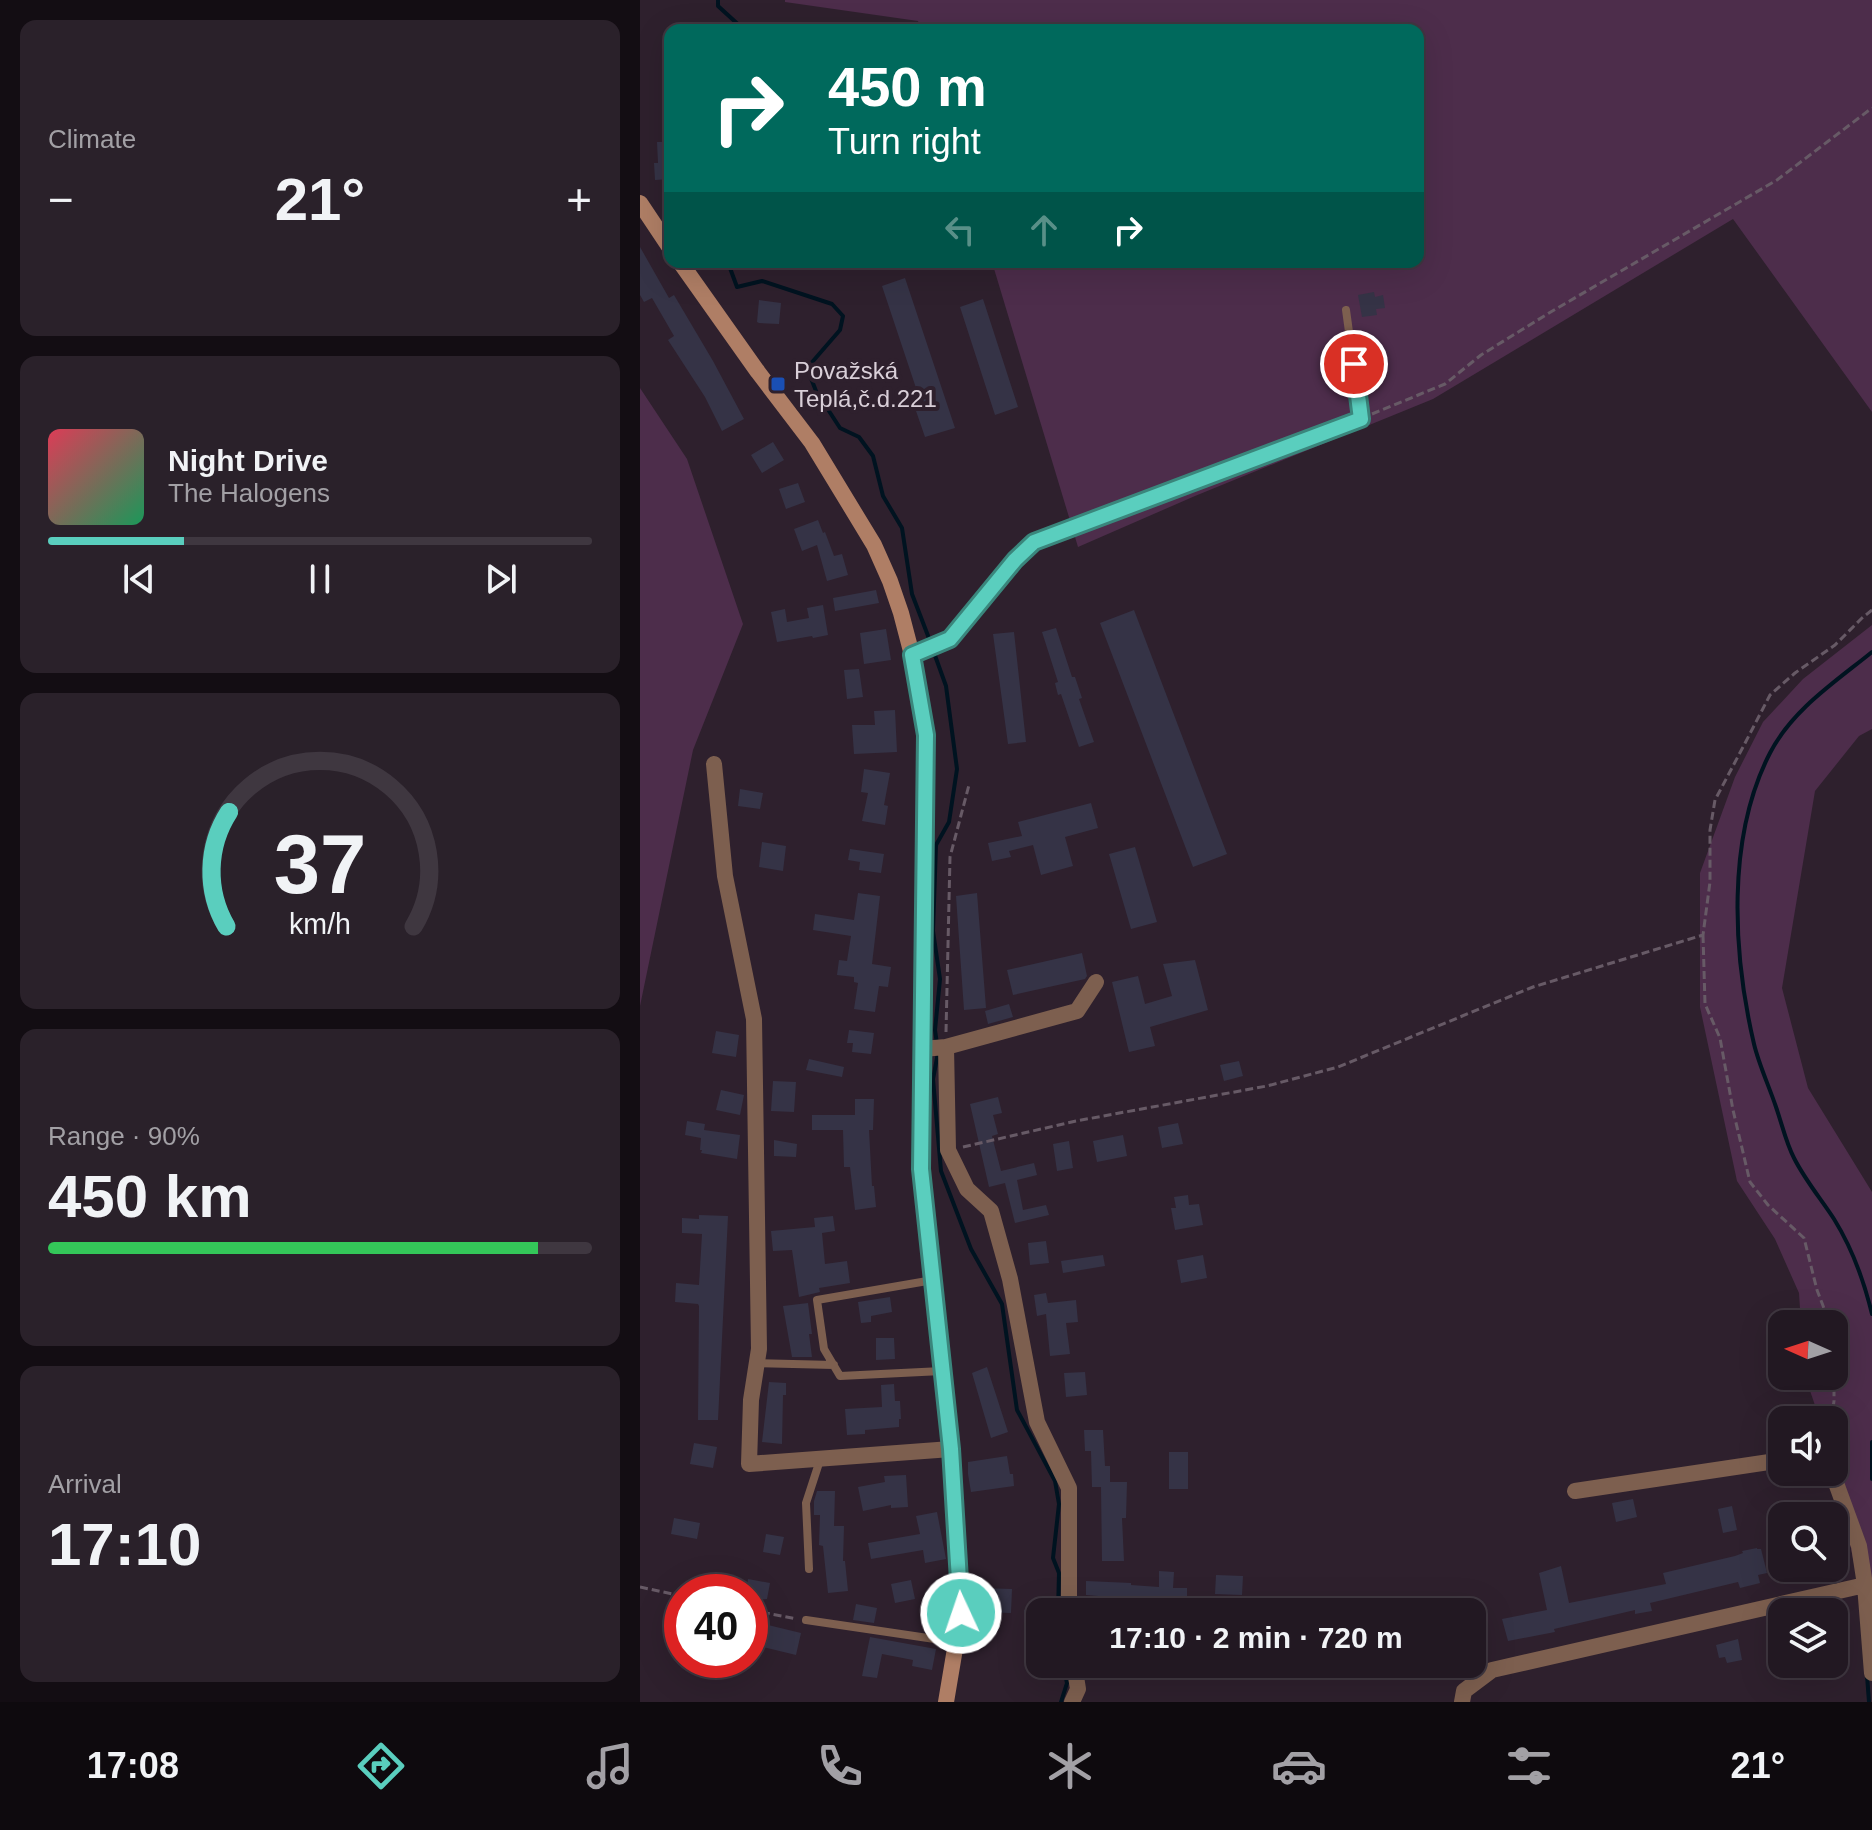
<!DOCTYPE html>
<html lang="en">
<head>
<meta charset="utf-8">
<style>
	:root { --surface:#221822; --page:#2a212a; --text:#f1f3f6; --muted:#a2a0a5; --line:#3f3740; --accent:#5acebe }
	body { margin:0; font-family:Arial,sans-serif; background:var(--page); color:var(--text); height:100vh; display:flex; flex-direction:column; font-size:30px; white-space:nowrap }
	* { box-sizing:border-box; margin:0 }
	p { font-size:26px; color:var(--muted) }
	.icon { flex:none; width:44px; height:44px; fill:none; stroke:currentColor; stroke-width:2; stroke-linecap:round; stroke-linejoin:round }
	.map { position:relative; flex:1; overflow:hidden }
	.side { display:flex; flex-direction:column; gap:20px; padding:20px; background:#130d13; width:640px }
	.side>* { flex:none }
	.top-card { position:absolute; left:24px; top:24px; width:760px; height:244px; border-radius:16px; box-shadow:0 8px 32px #0002,0 0 0 2px var(--line); background:#00695c; color:#fff; overflow:hidden }
	.needle { width:52px; rotate:273deg }
	.controls { position:absolute; left:1128px; top:1310px; display:grid; gap:16px }
	.controls a { display:grid; place-items:center; width:80px; height:80px; border-radius:16px; background:var(--surface); box-shadow:0 8px 32px #0002,0 0 0 2px var(--line); font-size:40px }
	.speed { position:absolute; left:24px; top:1574px; display:flex; gap:16px; font-size:40px; font-weight:700; text-align:center }
	.speed>* { display:grid; place-content:center; width:104px; height:104px; border-radius:50%; background:var(--surface); box-shadow:0 8px 32px #0002,0 0 0 2px var(--line); line-height:1 }
	.speed .limit { border:12px solid #d22; background:#fff; color:#111 }
	.pin { position:absolute; display:grid; place-items:center; width:68px; height:68px; color:#fff; margin:-34px; border:4px solid #fff; border-radius:50%; box-shadow:0 2px 8px #0007 }
	.me { position:absolute; width:88px; margin:-44px; rotate:357deg; stroke-linejoin:round; filter:drop-shadow(0 0 6px #0008) }
	.turn { display:flex; align-items:center; gap:28px; height:168px; padding:0 32px; font-size:36px }
	.turn .icon { width:104px; height:104px; stroke-width:2.5 }
	.turn b { display:block; font-size:56px; line-height:68px }
	.lanes { display:flex; align-items:center; height:76px; padding:0 32px; background:#0003; justify-content:center; gap:40px; direction:ltr }
	.lanes .off { opacity:.35 }
	.big { font-size:60px; font-weight:700; line-height:1.1 }
	.side .tile { flex:1; display:flex; flex-direction:column; justify-content:center; gap:12px; min-width:0; padding:0 28px; border-radius:16px; background:var(--page) }
	.side .dial { align-items:center; gap:0 }
	.dial svg { height:208px; overflow:visible; fill:none; stroke:var(--line); stroke-width:7; stroke-linecap:round; text-anchor:middle }
	.dial text { fill:var(--text); stroke:none }
	.song { display:flex; align-items:center; gap:24px }
	.cover { width:96px; height:96px; border-radius:12px; background:linear-gradient(135deg,hsl(350 70% 55%),hsl(150 70% 35%)) }
	.played { height:8px; border-radius:4px; background:linear-gradient(90deg,var(--accent) 25%,var(--line) 25%) }
	.keys { display:flex; justify-content:space-around; direction:ltr }
	.heat { display:flex; justify-content:space-between; align-items:center; font-size:44px; direction:ltr }
	.charge { height:12px; border-radius:6px; background:linear-gradient(90deg,#34c759 90%,var(--line) 0) }
	.trip { position:absolute; left:386px; top:1598px; width:460px; height:80px; border-radius:16px; background:var(--surface); box-shadow:0 8px 32px #0002,0 0 0 2px var(--line); font-weight:700; line-height:80px; text-align:center }
	.tab-bar { display:flex; height:128px; justify-content:space-around; align-items:center; background:#0e0a0e; color:var(--muted) }
	.tab-bar .icon { width:56px; height:56px }
	.tab-bar .on { color:var(--accent) }
	.tab-bar b { font-size:36px; color:var(--text) }
	main { display:flex; flex:1; min-height:0 }
	.map>svg:first-child { display:block }
	.green { fill:#4d2d4b }
	.lines { fill:none; stroke-linecap:round; stroke-linejoin:round }
	.stream { stroke:#001320; stroke-width:4 }
	.building { fill:#353346 }
	.path { stroke:#675a66; stroke-width:3; stroke-dasharray:8 4; stroke-linecap:butt }
	.lane { stroke:#7d5f4f; stroke-width:8 }
	.street { stroke:#7d5f4f; stroke-width:16 }
	.secondary { stroke:#af7e65; stroke-width:16 }
	.route-casing { stroke:#3a867c; stroke-width:20 }
	.route { stroke:#5acebe; stroke-width:14 }
	.transit-dot { fill:#1a4fb4; stroke:#2e202d; stroke-width:3 }
	.labels { text-anchor:middle; dominant-baseline:central; stroke-width:8; stroke-linejoin:round; paint-order:stroke }
	.poi-label { font-size:24px; fill:#d9cfd8; stroke:#2e202d; text-anchor:start }
</style>
</head>
<body>
<main>
<section class="side">
<div class="tile"><p>Climate</p>
<div class="heat"><a>−</a><b class="big">21°</b><a>+</a></div>
</div>
<div class="tile">
<div class="song"><i class="cover"></i><div><b>Night Drive</b><p>The Halogens</p></div></div>
<div class="played"></div>
<div class="keys"><svg class="icon" aria-label="previous" viewBox="0 0 24 24"><path d="M18 5L8 12l10 7zM5 5v14"/></svg><svg class="icon" aria-label="pause" viewBox="0 0 24 24"><path d="M8 5v14M16 5v14"/></svg><svg class="icon" aria-label="next" viewBox="0 0 24 24"><path d="M6 5l10 7-10 7zM19 5v14"/></svg></div>
</div>
<div class="tile dial"><svg viewBox="0 0 100 80">
<path d="M14 69A42 42 0 1 1 86 69"/>
<path d="M14 69A42 42 0 0 1 15 25" stroke="#5acebe"/>
<text x="50" y="56" font-size="32" font-weight="700">37</text>
<text x="50" y="72" font-size="11">km/h</text>
</svg></div>
<div class="tile"><p>Range · 90%</p><b class="big">450 km</b><div class="charge"></div></div>
<div class="tile"><p>Arrival</p><b class="big">17:10</b></div>
</section>
<div class="map">
<svg width="1232" height="1702" viewBox="0 0 1232 1702">
	<rect width="100%" height="100%" fill="#2e202d"/>
	<path class="green" d="M145 0H1232V412L1093 219 793 399 555 496 438 547 352 262H778V30H281L278 21 145 2Z
		M0 388 47 459 103 624 53 750 0 1006Z
		M1232 625V729L1219 736 1175 791 1142 988 1168 1088 1232 1192V1653L1194 1464V1420H1180L1165 1376H1194V1324H1161L1159 1293 1135 1239 1097 1181 1060 1007V873L1095 777 1123 722 1163 679Z"/>
	<g class="lines">
		<path class="stream" d="M78 0V6L101 27V30
			M94 262 90 268 97 287 122 281 192 304 203 316 200 330 167 368 176 391 200 428 219 437 233 456 243 496 262 528 272 594 290 641
			M293 650 306 686 317 769 309 822 296 845 293 931 300 979 295 1030 297 1044
			M1232 652C1195 682 1152 710 1130 753 1086 838 1093 954 1114 1044 1119 1065 1129 1086 1136 1107 1142 1124 1146 1143 1154 1158 1165 1180 1181 1199 1194 1219 1212 1248 1224 1281 1232 1314
			M298 1053 293 1079 301 1171 331 1249 362 1304 377 1410 415 1481 419 1504 413 1558 419 1573 418 1612
			M1232 1442V1479
			M1227 1675 1229 1702
			M421 1702 427 1683 423 1664"/>
	</g>
	<path class="building" d="M17 142H30V179L15 180 14 163H18Z
		M0 247 29 298 34 295 73 361 104 419 82 431 65 397 28 340 34 336 12 298 4 302 0 295Z
		M265 278 315 428 285 437 276 411 283 409 242 286Z
		M734 292 735 297 743 295 745 308 736 309 737 315 722 317 718 295Z
		M343 299 378 407 355 415 320 307Z
		M119 300 141 303 139 324 119 323 117 322Z
		M133 442 144 460 122 473 111 455Z
		M158 483 165 502 146 509 139 489Z
		M178 520 183 533 185 532 194 556 202 554 208 575 187 581 177 545 162 551 154 529Z
		M236 590 239 603 195 611 193 598Z
		M183 605 188 635 173 638 172 636 137 642 131 612 145 609 147 622 169 618 167 608Z
		M494 610 587 854 553 867 460 623Z
		M416 628 432 677H435L442 698 439 699 454 742 439 747 421 694 418 695 415 683 418 682 402 632Z
		M246 629 251 660 224 664 220 633Z
		M374 632 386 742 368 744 353 634Z
		M219 669 223 697 207 699 204 670Z
		M255 710 257 752 214 754 212 725H235L234 711Z
		M224 769 250 773 244 805 248 806 245 825 222 821 228 793 221 792Z
		M100 789 123 793 120 809 98 806Z
		M451 803 458 828 425 837 433 866 401 875 393 845 369 851 371 857 352 861 348 843 382 836 378 822Z
		M122 842 146 846 143 871 119 867Z
		M495 847 517 922 491 929 469 854Z
		M210 849 244 854 241 873 219 870 220 862 208 860Z
		M218 893 240 896 232 964 251 967 248 987 239 986 235 1012 214 1009 218 983 214 982V977L197 975 199 960 207 961 211 936 173 930 175 914 214 920Z
		M337 893 346 1008 324 1010 316 896Z
		M442 953 447 976 445 979 373 995 367 970Z
		M555 960 568 1010 510 1027 515 1046 489 1052 472 982 498 976 505 1004 532 996 523 964Z
		M369 1004 373 1017 348 1024 345 1011Z
		M209 1030 234 1033 231 1054 212 1052 213 1043H207Z
		M76 1031 99 1035 96 1057 72 1053Z
		M169 1059 204 1067 202 1077 166 1070Z
		M599 1061 603 1076 584 1081 580 1065Z
		M133 1081 156 1082 154 1112 131 1111Z
		M81 1090 104 1095 100 1115 76 1110Z
		M358 1097 362 1113 353 1115 358 1134 352 1136 361 1171 394 1163 397 1175 377 1180 383 1210 406 1205 409 1215 375 1223 365 1183 349 1187 330 1104Z
		M215 1099H234L233 1130H229L232 1186H234L236 1207 215 1210 210 1167H204L203 1130H172V1115H215Z
		M47 1121 65 1124 64 1130 100 1135 97 1159 61 1153 62 1150H60L61 1138 45 1135Z
		M538 1123 543 1144 522 1148 518 1127Z
		M483 1135 487 1156 457 1162 453 1141Z
		M134 1140 157 1144 156 1157 134 1156Z
		M429 1141 433 1168 417 1171 413 1144Z
		M548 1195 549 1205 559 1204 563 1225 535 1230 531 1208H536L534 1197Z
		M59 1215 88 1216 78 1420H58L59 1306 58 1304 35 1302 36 1283 59 1285 62 1234 42 1233V1218L59 1219Z
		M193 1216 195 1231 182 1233 185 1264 207 1261 210 1283 179 1288 180 1292 159 1297 152 1250 133 1251 131 1231 175 1227 174 1218Z
		M406 1241 409 1263 390 1265 388 1243Z
		M463 1255 465 1266 423 1273 421 1261Z
		M563 1255 567 1278 541 1283 537 1260Z
		M406 1293 408 1303 436 1300 438 1322 426 1323 430 1354 410 1356 406 1314 397 1316 394 1295Z
		M250 1297 252 1312 231 1316V1322L221 1323 218 1302Z
		M168 1303 172 1334H169L172 1357H152L143 1306Z
		M236 1338H254L255 1359 236 1360Z
		M347 1367 368 1432 351 1438 332 1373Z
		M445 1372 447 1395 426 1397 424 1373Z
		M129 1382 146 1383V1395H143L142 1444 122 1442Z
		M254 1384 255 1401H260L261 1419H259V1427L225 1430V1434L207 1435 205 1409 242 1407 241 1385Z
		M444 1430H463L465 1466H470V1482H487L486 1518H482L484 1561H462L461 1487H452L451 1451H445Z
		M54 1443 77 1447 73 1468 50 1464Z
		M529 1452H548V1489H529Z
		M367 1456 370 1474H373L374 1486 331 1492 328 1474V1462Z
		M266 1475 268 1507 251 1508V1505L223 1511 218 1487 245 1482 244 1476Z
		M177 1491H195L194 1526H204L203 1561H205L208 1591 188 1593 183 1546 179 1545 180 1515H174V1501Z
		M993 1499 997 1517 976 1522 972 1503Z
		M1092 1506 1097 1530 1083 1533 1078 1509Z
		M297 1512 306 1559 285 1563 283 1550 231 1559 228 1543 280 1534 276 1516Z
		M34 1518 60 1523 57 1539 31 1534Z
		M126 1534 144 1537 140 1555 123 1552Z
		M1117 1548V1549H1121L1127 1573 1118 1575 1120 1583 1100 1588 1098 1582 1010 1603 1012 1611 995 1614V1610L914 1629 915 1632 868 1641 862 1619 907 1610 899 1573 921 1566 929 1603 1026 1584 1023 1573 1095 1556 1103 1553 1102 1551Z
		M519 1571 534 1572 533 1588H547V1598L482 1597V1612H458V1596L446 1595V1581L491 1583V1585L519 1587Z
		M576 1575 603 1576 602 1595 575 1594Z
		M108 1579 130 1583 127 1599 110 1601V1592H106Z
		M271 1580 275 1599 255 1603 251 1584Z
		M340 1588 372 1589 371 1613 340 1612Z
		M216 1604 237 1608 234 1623 213 1620Z
		M384 1610H400V1643H384Z
		M128 1625 161 1633 156 1655 123 1647Z
		M230 1637 296 1649 292 1670 272 1666 273 1660 242 1654 237 1678 222 1676Z
		M1098 1639 1102 1660 1087 1663 1085 1657 1079 1658 1076 1645Z"/>
	<g class="lines">
		<path class="path" d="M732 414 805 384 841 355 909 313 1137 180 1232 108
			M1063 935 1065 1004 1080 1038 1093 1110 1110 1182 1128 1205 1164 1238 1177 1290 1190 1324
			M306 1032 310 857 329 785
			M323 1147 436 1121 627 1086 698 1067 893 987 1063 935 1070 882V830L1075 800 1103 747 1130 695 1155 673 1195 645 1222 618 1232 610
			M1191 1420 1194 1401V1333
			M0 1587 42 1596
			M110 1610 157 1619"/>
		<path class="lane" d="M296 645 310 639 375 560 394 542 721 419 706 310
			M293 1280 177 1300 184 1349 200 1376 302 1371
			M117 1363 194 1365
			M169 1569 166 1503 180 1460
			M166 1620 315 1642"/>
		<path class="street" d="M272 655 296 645
			M74 764 85 876 114 1019 119 1349 111 1400 109 1464 311 1449
			M306 1047 308 1150 327 1189 351 1211 370 1279 397 1422 429 1488V1612
			M282 1049 306 1047 437 1011 456 982
			M1192 1472 1219 1546 1225 1585 1232 1673
			M935 1491 1142 1460
			M432 1702 438 1689 434 1664
			M822 1702 824 1691 852 1670 1225 1585"/>
		<path class="secondary" d="M0 203 30 248
			M40 262 118 372 172 443 234 545 250 581 261 613 272 655 286 735 281 1169 311 1449 321 1613 306 1702"/>
	</g>
	<g class="lines">
		<g class="route-casing">
			<path id="route" d="M321 1613 311 1449 281 1169 286 735 272 655 310 639 375 560 394 542 721 419 714 364"/>
		</g>
		<use href="#route" class="route"/>
	</g>
	<rect class="transit-dot" x="130" y="376" width="16" height="16" rx="4"/>
	<g class="labels">
		<g class="poi-label">
			<text x="154" y="370">Považská<tspan x="154" dy="28">Teplá,č.d.221</tspan></text>
		</g>
	</g>
</svg>
<div class="controls">
<a><svg class="needle" viewBox="-14 -14 28 28"><path d="M0-13l5 13h-10z" fill="#e53935"/><path d="M0 13l5-13h-10z" fill="#a2a0a5"/></svg></a>
<a><svg class="icon" aria-label="sound" viewBox="0 0 24 24"><path d="M4 9h4l5-4v14l-5-4H4zM17 9q2 3 0 6"/></svg></a>
<a><svg class="icon" aria-label="search" viewBox="0 0 24 24"><circle cx="10" cy="10" r="6"/><path d="M15 15l6 6"/></svg></a>
<a><svg class="icon" aria-label="layers" viewBox="0 0 24 24"><path d="M12 4l9 5-9 5-9-5zM3 14l9 5 9-5"/></svg></a>
</div>
<div class="speed"><div class="limit">40</div></div>
<div class="pin" style="left:714px;top:364px;background:#d93025"><svg class="icon" aria-label="arrive" viewBox="0 0 24 24"><path d="M6 21V4h12l-3 4 3 4H6"/></svg></div>
<svg class="me" style="left:321px;top:1613px" viewBox="-20 -20 40 40"><circle r="17" fill="#5acebe" stroke="#fff" stroke-width="3"/><path d="M0-11L8 9 0 5-8 9z" fill="#fff"/></svg>
<div class="trip">17:10 · 2 min · 720 m</div>
<div class="top-card">
<div class="turn"><svg class="icon" aria-label="right" viewBox="0 0 24 24"><path d="M7 20v-9h11M14 6l5 5-5 5"/></svg><div><b>450 m</b>Turn right</div></div>
<div class="lanes"><svg class="icon off" aria-label="left" viewBox="0 0 24 24"><path d="M17 20v-9H6M10 6l-5 5 5 5"/></svg><svg class="icon off" aria-label="ahead" viewBox="0 0 24 24"><path d="M12 20V5M6 11l6-6 6 6"/></svg><svg class="icon" aria-label="right" viewBox="0 0 24 24"><path d="M7 20v-9h11M14 6l5 5-5 5"/></svg></div>
</div>
</div>
</main>
<nav class="tab-bar">
<b>17:08</b>
<svg class="icon on" aria-label="directions" viewBox="0 0 24 24"><path d="M12 3l9 9-9 9-9-9zM9 14v-3h6M13 9l2 2-2 2"/></svg>
<svg class="icon" aria-label="music" viewBox="0 0 24 24"><path d="M9 18V5l10-2v13"/><circle cx="6" cy="18" r="3"/><circle cx="16" cy="16" r="3"/></svg>
<svg class="icon" aria-label="phone" viewBox="0 0 24 24"><path d="M5 4h4l2 5-3 2q2 4 5 5l2-3 5 2v4C11 20 4 13 5 4z"/></svg>
<svg class="icon" aria-label="climate" viewBox="0 0 24 24"><path d="M12 3v18M4 7l16 10M4 17L20 7"/></svg>
<svg class="icon" aria-label="car" viewBox="0 0 24 24"><path d="M5 17H2v-5l4-1 3-4h7l3 4 3 1v5h-3M9 17h6M6 11h13"/><circle cx="7" cy="17" r="2"/><circle cx="17" cy="17" r="2"/></svg>
<svg class="icon" aria-label="filters" viewBox="0 0 24 24"><path d="M4 7h16M4 17h16"/><circle cx="9" cy="7" r="2"/><circle cx="15" cy="17" r="2"/></svg>
<b>21°</b>
</nav>
</body>
</html>
